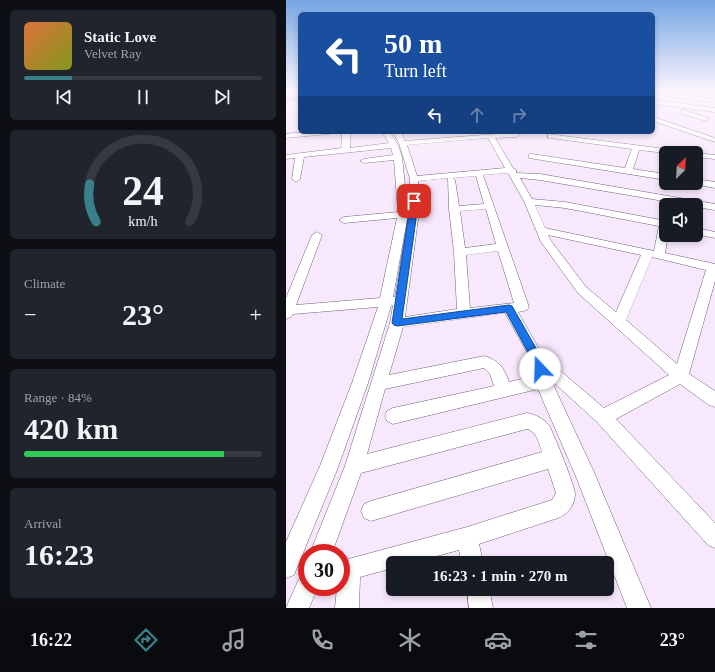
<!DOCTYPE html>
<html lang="en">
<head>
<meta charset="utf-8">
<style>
	:root { --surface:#171b24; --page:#20242c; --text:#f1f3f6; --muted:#9ea1a6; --line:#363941; --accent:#3a808b }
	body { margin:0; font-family:"Times New Roman",serif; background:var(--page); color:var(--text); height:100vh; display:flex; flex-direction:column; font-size:15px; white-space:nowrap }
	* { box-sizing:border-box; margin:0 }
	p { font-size:13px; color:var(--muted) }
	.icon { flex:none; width:22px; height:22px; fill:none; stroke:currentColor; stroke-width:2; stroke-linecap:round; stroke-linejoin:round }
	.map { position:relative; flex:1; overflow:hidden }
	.drawer { display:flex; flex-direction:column; gap:10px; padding:10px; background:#0d0f14; width:286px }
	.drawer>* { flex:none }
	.banner { position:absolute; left:12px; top:12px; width:357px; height:122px; border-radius:6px; box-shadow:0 2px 6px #0003; background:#1a4fa0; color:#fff; overflow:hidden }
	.needle { width:26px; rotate:24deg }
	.buttons { position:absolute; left:373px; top:146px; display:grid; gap:8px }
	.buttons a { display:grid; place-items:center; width:44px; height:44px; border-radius:6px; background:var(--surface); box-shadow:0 2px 6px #0003; font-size:20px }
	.speed { position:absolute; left:12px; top:544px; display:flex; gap:8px; font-size:20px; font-weight:700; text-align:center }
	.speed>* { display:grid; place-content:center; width:52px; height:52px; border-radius:50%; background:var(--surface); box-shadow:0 2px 6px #0003; line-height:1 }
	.speed .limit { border:6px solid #d22; background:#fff; color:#111 }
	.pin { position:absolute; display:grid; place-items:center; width:34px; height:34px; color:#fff; margin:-17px; border-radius:8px; box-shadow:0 2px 6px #0006 }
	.me { position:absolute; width:44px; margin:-22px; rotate:339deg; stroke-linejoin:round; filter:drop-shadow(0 0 3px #0008) }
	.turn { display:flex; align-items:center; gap:14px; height:84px; padding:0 20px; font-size:18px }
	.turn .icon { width:52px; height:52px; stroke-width:2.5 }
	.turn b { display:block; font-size:28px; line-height:34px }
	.lanes { display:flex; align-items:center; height:38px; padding:0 20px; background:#0003; justify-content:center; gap:20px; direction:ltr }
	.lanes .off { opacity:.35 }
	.big { font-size:30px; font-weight:600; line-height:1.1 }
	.drawer .widget { flex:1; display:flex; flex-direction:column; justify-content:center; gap:6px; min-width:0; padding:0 14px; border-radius:6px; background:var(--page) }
	.drawer .dial { align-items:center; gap:0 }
	.dial svg { height:104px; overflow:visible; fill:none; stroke:var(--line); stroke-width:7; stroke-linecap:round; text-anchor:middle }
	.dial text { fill:var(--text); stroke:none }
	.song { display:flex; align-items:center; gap:12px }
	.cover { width:48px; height:48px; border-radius:6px; background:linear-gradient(135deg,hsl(20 70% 55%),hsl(70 70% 35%)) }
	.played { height:4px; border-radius:2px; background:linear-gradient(90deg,var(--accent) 20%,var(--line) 20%) }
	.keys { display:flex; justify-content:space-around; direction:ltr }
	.heat { display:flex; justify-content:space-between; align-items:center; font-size:22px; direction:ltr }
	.charge { height:6px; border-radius:3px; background:linear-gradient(90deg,#34c759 84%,var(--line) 0) }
	.trip { position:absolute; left:100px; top:556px; width:228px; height:40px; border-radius:6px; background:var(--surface); box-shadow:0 2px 6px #0003; font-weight:600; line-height:40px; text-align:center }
	.tabs { display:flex; height:64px; justify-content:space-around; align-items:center; background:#090b0e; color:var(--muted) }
	.tabs .icon { width:28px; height:28px }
	.tabs .selected { color:var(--accent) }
	.tabs b { font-size:18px; color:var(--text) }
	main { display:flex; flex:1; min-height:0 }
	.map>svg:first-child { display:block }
	.building { fill:#bfb7cd }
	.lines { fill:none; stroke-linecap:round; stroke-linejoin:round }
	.minor-casing { stroke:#6f6274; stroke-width:1 }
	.minor { fill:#fff; fill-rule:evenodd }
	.route { fill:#1a73e8; stroke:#114b97 }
</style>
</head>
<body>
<main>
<section class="drawer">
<div class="widget">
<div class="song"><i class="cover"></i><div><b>Static Love</b><p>Velvet Ray</p></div></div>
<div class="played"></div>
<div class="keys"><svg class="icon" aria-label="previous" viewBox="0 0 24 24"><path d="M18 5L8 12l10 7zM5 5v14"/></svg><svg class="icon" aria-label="pause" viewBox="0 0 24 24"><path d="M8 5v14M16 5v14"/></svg><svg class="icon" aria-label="next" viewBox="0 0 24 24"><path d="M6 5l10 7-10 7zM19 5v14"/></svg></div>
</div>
<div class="widget dial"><svg viewBox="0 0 100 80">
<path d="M14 69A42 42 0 1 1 86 69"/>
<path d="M14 69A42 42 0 0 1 9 40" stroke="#3a808b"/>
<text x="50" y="56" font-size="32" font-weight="700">24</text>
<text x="50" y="72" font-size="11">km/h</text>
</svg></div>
<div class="widget"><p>Climate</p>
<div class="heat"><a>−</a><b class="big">23°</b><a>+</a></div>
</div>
<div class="widget"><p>Range · 84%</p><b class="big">420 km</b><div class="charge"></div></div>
<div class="widget"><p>Arrival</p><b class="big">16:23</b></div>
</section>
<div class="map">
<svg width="429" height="608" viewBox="0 0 429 608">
	<rect width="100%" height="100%" fill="#f8e8fd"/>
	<path class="building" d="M0 91H5L14 100 0 102Z"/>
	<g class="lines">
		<g class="minor-casing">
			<path id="minor" d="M367 91 424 98 427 100 424 102 368 94Z
				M367 100 429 108V112L367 104Z
				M397 110 422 118 423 119 420 121 395 113V111Z
				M367 117 429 138V142L367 121Z
				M20 132H47L43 134 0 138V134Z
				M56 132H64V148L103 143 96 132H104L112 145 116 157 122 214 107 297H109L123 212 124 179 113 143 107 132H115L119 141 237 132 230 137 209 138 227 168 230 170V173L254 174 429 204V210L410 207V205H401L254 180 234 178 246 199 279 202 375 220 376 216 380 215V235H382L379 253 429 264V281L403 374 429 391V407L423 405 394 384 330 419 429 523V548L422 545 311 422 265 380 307 470 365 608H341L291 479 252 389 107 424 101 421 99 416 101 411 107 408 208 386 204 374 198 368 99 389 81 454 241 413C251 415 256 418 263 425 268 435 290 488 289 495 288 506 282 514 272 518L193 544 197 563H175L173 550 125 563H107V568L74 577 73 608H49L51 587H55V561L181 527 266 500 270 493 262 469 85 521 78 518 75 511 78 504 85 501 256 452C253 444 251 431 241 429L75 473 46 553H24L59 466 104 323 107 305 105 306 82 383 51 470 8 575 0 578V542L34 466 66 383 92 307 7 314 5 317 0 319V298L26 235 31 232 36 235 10 305 94 298 111 218 58 223 53 220 58 217 112 212 108 160 78 163 74 161 78 159 107 155 105 148 18 157 14 179 10 182 6 179 9 158 0 159V155L56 148ZM202 138 219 168 131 176 121 145ZM222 173 238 201 255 242 292 293 383 375 318 408 257 356 232 312 241 310 243 307 197 175ZM190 176 198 204 173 206 169 180 167 178ZM162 178 163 209 168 252 171 309 119 317 133 212 132 181ZM249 205 279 208 373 226 368 251 259 228ZM200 209 210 244 179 248 174 211ZM262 235 355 255 330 312 300 287 265 241ZM212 251 228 303 184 308 180 255ZM366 257 420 270 391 364 340 320ZM219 313 244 358 248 376 223 382C218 368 213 360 198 356L103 375 117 327Z
				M262 134 396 151 400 153H380L353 150 347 169 380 174V180L243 158V154H246L339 168 346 149 265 138H262Z
				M408 153H410L429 155V159L410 157V153Z
				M410 179 429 182V188L407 184 410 183Z
				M410 228 429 232V238L410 234Z
				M21 576V587H32L23 608H0L13 579Z
				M181 589H203L207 608H183Z"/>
		</g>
		<use href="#minor" class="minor"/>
	</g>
	<linearGradient id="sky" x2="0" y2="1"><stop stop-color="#75a6e3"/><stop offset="0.52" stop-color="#fcf5fe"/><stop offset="1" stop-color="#fcf5fe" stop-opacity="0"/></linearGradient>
	<rect width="429" height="176" fill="url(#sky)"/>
	<path class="route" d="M125 199 131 201V212L116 319 223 305 226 306 254 355 259 369 258 372 254 374 250 372 245 358 220 312 111 326 108 325 106 323Z"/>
</svg>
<div class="buttons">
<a><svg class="needle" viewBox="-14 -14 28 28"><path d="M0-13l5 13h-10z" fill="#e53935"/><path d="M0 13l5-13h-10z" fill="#9ea1a6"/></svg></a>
<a><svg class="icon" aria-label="sound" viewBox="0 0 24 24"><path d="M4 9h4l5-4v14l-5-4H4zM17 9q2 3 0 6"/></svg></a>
</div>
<div class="speed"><div class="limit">30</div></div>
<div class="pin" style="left:128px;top:201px;background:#d93025"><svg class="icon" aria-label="arrive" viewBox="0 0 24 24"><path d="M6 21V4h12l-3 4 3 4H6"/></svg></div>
<svg class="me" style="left:254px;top:369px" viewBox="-20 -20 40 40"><circle r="19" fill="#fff"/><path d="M0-13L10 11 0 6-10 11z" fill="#1a73e8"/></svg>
<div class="trip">16:23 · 1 min · 270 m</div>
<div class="banner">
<div class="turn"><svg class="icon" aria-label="left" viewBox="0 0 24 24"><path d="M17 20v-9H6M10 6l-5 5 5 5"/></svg><div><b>50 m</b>Turn left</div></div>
<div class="lanes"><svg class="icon" aria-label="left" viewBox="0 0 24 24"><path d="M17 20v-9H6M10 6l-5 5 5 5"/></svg><svg class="icon off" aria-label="ahead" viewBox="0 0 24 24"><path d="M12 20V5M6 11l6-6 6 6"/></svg><svg class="icon off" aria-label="right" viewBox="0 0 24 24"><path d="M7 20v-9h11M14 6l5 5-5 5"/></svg></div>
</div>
</div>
</main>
<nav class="tabs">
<b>16:22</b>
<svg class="icon selected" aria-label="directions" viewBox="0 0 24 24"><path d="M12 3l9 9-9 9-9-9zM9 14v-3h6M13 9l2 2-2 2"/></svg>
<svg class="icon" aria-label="music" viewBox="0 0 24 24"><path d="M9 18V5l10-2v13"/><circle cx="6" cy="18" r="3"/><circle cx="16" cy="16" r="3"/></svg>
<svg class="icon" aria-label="phone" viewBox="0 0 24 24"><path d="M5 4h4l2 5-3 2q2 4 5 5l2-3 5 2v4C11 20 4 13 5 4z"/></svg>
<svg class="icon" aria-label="climate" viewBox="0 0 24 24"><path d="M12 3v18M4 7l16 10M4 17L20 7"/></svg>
<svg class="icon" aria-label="car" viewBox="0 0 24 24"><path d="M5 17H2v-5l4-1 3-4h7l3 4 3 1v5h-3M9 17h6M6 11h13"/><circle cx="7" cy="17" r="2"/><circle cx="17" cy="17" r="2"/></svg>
<svg class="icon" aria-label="filters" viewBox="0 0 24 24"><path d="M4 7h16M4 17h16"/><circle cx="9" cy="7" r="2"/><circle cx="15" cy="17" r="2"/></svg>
<b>23°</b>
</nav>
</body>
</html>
